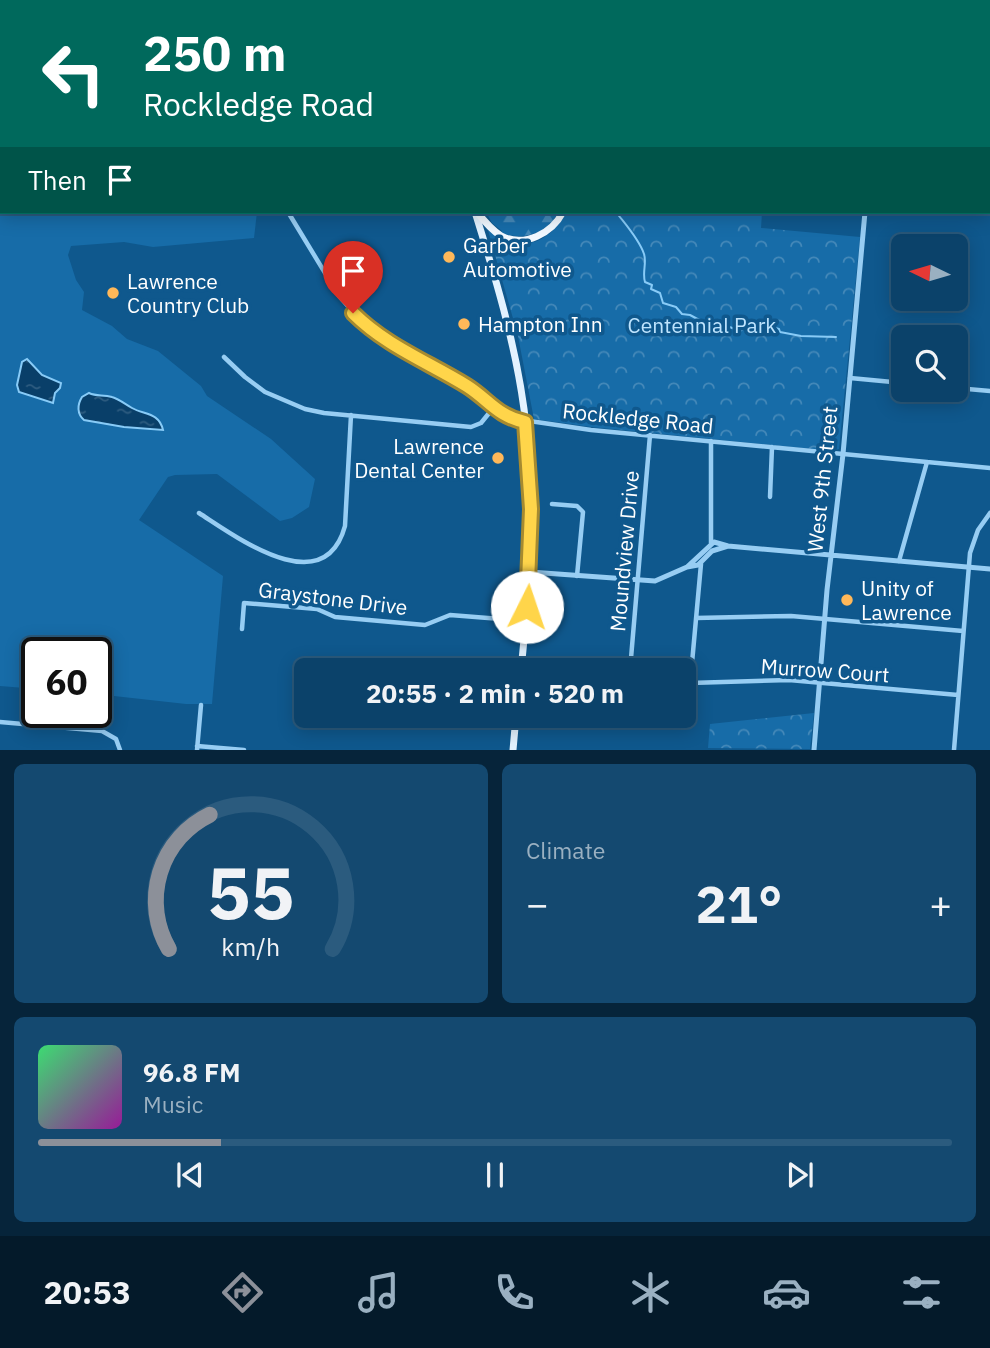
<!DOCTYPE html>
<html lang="en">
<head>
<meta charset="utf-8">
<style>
	:root { --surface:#0b426a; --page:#144970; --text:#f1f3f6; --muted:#9ab0c1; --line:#2b5b7e; --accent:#8c9099 }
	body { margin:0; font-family:"IBM Plex Sans",sans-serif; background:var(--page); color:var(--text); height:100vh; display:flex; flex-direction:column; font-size:26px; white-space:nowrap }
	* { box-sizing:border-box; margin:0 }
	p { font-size:23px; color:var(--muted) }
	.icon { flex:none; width:38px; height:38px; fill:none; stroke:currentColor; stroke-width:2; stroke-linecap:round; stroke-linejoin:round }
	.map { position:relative; height:750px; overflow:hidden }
	.side { display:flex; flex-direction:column; gap:14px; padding:14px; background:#06243a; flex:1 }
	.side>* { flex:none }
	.hud { position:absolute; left:0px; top:0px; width:990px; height:214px; box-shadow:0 4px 18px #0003,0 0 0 2px var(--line); background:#00695c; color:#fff; overflow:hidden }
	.needle { width:46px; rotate:275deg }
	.controls { position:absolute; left:891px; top:234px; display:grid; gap:14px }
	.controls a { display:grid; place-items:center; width:77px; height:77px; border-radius:10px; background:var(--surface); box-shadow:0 4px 18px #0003,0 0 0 2px var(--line); font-size:35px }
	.speed { position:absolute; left:21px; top:637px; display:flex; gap:14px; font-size:35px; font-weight:700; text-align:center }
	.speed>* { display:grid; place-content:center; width:91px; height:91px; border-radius:50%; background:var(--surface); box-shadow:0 4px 18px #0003,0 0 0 2px var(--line); line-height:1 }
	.speed .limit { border:4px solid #111; border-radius:10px; background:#fff; color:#111 }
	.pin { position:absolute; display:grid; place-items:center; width:60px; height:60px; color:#fff; margin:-72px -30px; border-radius:50% 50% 50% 0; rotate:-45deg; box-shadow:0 0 7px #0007 }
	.pin .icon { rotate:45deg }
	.me { position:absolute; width:77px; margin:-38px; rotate:4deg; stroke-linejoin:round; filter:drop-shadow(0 0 5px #0008) }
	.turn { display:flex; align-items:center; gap:24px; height:147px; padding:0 28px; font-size:32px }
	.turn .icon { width:91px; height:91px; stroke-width:2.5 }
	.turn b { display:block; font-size:49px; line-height:60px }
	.then { display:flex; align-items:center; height:66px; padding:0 28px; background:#0003; gap:14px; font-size:26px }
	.big { font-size:52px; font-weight:700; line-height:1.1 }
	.side .widget { flex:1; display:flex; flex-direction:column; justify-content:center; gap:10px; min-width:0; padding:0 24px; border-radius:10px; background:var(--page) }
	.side .dial { align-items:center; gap:0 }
	.dial svg { height:182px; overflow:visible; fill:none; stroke:var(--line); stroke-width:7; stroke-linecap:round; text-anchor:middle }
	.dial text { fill:var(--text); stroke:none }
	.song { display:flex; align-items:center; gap:21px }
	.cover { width:84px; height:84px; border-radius:10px; background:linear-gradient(135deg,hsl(140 70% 55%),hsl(300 70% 35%)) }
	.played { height:7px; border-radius:4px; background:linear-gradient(90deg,var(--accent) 20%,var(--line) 20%) }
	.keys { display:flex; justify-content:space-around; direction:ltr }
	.heat { display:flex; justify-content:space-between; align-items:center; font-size:38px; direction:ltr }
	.side .tiles { flex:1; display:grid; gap:14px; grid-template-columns:1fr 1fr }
	.widget:last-child { grid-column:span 2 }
	.trip { position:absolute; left:294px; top:658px; width:402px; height:70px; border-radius:10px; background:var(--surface); box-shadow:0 4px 18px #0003,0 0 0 2px var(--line); font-weight:700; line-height:70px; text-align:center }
	.tabs { display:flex; height:112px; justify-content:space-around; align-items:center; background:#041a2a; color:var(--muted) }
	.tabs .icon { width:49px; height:49px }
	.tabs .selected { color:var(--accent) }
	.tabs b { font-size:32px; color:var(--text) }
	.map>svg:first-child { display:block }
	.grass { fill:#176ca8 }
	.forest { fill:url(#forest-firs) }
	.park { fill:url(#park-crowns) }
	.water { fill:url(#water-ripples); stroke:#88cbf7; stroke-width:2 }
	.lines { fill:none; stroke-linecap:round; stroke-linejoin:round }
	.stream { stroke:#88cbf7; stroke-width:2 }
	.minor { stroke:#97cdf3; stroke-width:4.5 }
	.tertiary { stroke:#97cdf3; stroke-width:5 }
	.secondary { stroke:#c6e5fd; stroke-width:6 }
	.primary { stroke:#e3f2ff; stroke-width:7 }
	.trunk { stroke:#f1f8ff; stroke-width:7 }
	.route-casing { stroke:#a68a30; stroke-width:18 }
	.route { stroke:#ffd54a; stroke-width:12 }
	.poi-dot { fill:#ffb859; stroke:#0f588d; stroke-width:2.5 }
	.labels { text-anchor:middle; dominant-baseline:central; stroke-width:7; stroke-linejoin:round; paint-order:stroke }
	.poi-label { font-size:21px; fill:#fff; stroke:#0f588d; text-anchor:start }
	.park-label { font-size:21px; fill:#bee4fe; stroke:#0f588d }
	.street-label { font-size:21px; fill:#fff; stroke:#0f588d }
</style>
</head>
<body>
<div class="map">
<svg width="990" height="750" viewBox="0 0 990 750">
	<defs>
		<pattern id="forest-firs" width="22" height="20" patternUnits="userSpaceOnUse" patternTransform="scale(1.75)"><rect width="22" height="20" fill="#176ca8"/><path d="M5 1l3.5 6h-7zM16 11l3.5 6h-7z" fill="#4589b9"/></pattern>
		<pattern id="park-crowns" width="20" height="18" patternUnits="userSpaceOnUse" patternTransform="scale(1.75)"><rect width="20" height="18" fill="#176ca8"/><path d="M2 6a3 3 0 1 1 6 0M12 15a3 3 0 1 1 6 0" fill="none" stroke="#4589b9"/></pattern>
		<pattern id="water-ripples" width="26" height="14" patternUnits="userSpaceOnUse" patternTransform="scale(1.75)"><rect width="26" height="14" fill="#093f69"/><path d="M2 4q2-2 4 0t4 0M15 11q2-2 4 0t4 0" fill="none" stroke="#2e5c80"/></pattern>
	</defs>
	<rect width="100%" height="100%" fill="#0f588d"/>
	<path class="grass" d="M0 98 2 212H257L254 238 153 247 124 242 71 246 68 255 76 280 84 292 82 310 112 326 127 339 158 351 201 386 207 396 271 439 315 479 309 507 292 518 280 521 217 474 175 475 168 477 139 520 223 576 212 704H186L96 694V653H37V689L0 686Z"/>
	<path class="forest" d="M486 212H559C548 233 524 241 501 233L502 231 492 223Z"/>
	<path class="park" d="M566 212H762L761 228 860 237 839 449 832 451 591 427 534 419 518 336 488 230C499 234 510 241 521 243 541 246 558 228 566 212Z
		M814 713 810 749 708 748 710 724Z"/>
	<path class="water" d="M27 359 42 375 61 383 60 388 55 393 53 403 19 392 17 385 22 362Z
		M89 393C97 397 103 394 112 397 119 399 125 404 132 408 144 415 159 412 163 430L124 427 84 420C77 414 77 405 82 397Z"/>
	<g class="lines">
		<path class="stream" d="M616 212C625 224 639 239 644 254 647 263 642 272 645 282L652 285 651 289 660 293 663 303 676 307 682 314 690 315 705 323 708 320 717 329 724 330 727 326 740 331 751 324 755 328 769 326 779 329 780 332 801 336 836 337
			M591 213 604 212"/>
		<path class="minor" d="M44 0 47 2
			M247 0V2
			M755 0 756 2
			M417 2V0
			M579 2V0
			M989 78H990
			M288 212 339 296 361 321 392 345 469 387 509 418 591 430 990 468
			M224 357 245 377 265 392 305 409 324 413 471 427 481 423 494 407
			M850 378 903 383
			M956 388 990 391
			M711 441V543
			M770 497 772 447
			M552 504 577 506 583 512 577 576
			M199 513C235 536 324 603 345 526L351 415
			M899 561 927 462
			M696 618 791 616 963 631
			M242 629 244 603 317 609 335 617 425 625 450 615 525 621
			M630 670 650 435
			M690 683 789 680 958 695
			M684 704 689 696 701 564
			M0 722 102 731 116 739 120 750
			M197 746 244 750
			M197 750 201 705
			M954 750 970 553 978 530 990 513"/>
		<path class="tertiary" d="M126 2V0
			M687 567 698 565 712 551 728 546
			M530 572 655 581 687 567 714 542 728 546 990 569
			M814 750 827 590 843 454 865 212"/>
		<path class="secondary" d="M920 2V0"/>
		<path class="primary" d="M475 212C495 276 515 342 524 409 536 496 530 583 521 670
			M513 750 516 716"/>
		<path class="trunk" d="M437 2V0
			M448 2V0
			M0 47 2 48
			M989 162 990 163
			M477 212C484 221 492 230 501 236 525 248 552 233 563 212"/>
	</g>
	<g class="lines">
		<g class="route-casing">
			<path id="route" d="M353 313C386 346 428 362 467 386 489 400 497 416 525 422L531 509 527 607"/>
		</g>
		<use href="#route" class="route"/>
	</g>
	<g class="poi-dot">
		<circle cx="449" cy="257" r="7"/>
		<circle cx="113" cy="293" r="7"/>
		<circle cx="464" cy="324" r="7"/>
		<circle cx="498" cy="458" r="7"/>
		<circle cx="847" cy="600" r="7"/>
	</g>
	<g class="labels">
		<g class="poi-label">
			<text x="463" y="245">Garber<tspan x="463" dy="24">Automotive</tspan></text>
			<text x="127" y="281">Lawrence<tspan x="127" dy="24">Country Club</tspan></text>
			<text x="478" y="324">Hampton Inn</text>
			<text x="484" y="446" text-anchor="end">Lawrence<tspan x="484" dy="24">Dental Center</tspan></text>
			<text x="861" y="588">Unity of<tspan x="861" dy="24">Lawrence</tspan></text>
		</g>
		<g class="park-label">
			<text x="702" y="325">Centennial Park</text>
		</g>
		<g class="street-label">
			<text transform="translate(638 418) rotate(6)">Rockledge Road</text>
			<text transform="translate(822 479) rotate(-84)">West 9th Street</text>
			<text transform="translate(624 551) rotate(-85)">Moundview Drive</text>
			<text transform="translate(333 598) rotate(7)">Graystone Drive</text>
			<text transform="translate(825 670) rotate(4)">Murrow Court</text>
		</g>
	</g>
</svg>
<div class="controls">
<a><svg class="needle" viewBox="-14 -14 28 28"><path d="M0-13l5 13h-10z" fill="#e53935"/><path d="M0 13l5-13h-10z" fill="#9ab0c1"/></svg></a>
<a><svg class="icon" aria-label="search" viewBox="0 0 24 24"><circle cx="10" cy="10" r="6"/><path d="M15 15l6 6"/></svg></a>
</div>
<div class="speed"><div class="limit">60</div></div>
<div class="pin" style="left:353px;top:313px;background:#d93025"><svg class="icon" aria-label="arrive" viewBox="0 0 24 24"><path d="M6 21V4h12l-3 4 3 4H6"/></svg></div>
<svg class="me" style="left:527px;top:607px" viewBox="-20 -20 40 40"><circle r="19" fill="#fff"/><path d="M0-13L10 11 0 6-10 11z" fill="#ffd54a"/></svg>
<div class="trip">20:55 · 2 min · 520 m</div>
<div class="hud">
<div class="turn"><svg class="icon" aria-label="left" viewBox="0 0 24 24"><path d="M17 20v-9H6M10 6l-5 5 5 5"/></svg><div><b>250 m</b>Rockledge Road</div></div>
<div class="then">Then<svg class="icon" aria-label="arrive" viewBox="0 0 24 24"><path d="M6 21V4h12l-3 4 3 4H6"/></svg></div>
</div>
</div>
<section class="side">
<div class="tiles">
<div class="widget dial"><svg viewBox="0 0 100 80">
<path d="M14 69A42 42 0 1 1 86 69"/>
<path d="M14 69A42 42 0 0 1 32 10" stroke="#8c9099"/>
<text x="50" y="56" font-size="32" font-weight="700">55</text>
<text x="50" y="72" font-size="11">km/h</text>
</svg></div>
<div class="widget"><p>Climate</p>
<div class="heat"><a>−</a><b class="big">21°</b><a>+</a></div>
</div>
<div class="widget">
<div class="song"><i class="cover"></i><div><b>96.8 FM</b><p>Music</p></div></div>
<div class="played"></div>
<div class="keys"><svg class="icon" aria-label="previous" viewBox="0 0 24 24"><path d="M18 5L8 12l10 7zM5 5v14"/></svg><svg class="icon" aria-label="pause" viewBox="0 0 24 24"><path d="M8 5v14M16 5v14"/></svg><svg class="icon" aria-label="next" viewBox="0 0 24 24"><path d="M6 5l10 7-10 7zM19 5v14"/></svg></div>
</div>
</div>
</section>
<nav class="tabs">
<b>20:53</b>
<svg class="icon selected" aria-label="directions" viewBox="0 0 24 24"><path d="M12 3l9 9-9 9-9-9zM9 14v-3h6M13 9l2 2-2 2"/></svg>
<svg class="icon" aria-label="music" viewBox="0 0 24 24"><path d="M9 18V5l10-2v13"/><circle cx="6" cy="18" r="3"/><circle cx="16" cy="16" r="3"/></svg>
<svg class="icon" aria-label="phone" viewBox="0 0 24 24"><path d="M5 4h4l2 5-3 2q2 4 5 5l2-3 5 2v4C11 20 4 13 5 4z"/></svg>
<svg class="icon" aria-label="climate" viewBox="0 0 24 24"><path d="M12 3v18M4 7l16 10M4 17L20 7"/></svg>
<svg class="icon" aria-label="car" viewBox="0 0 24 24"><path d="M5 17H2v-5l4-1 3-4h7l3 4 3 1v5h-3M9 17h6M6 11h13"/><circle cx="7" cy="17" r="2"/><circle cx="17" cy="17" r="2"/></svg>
<svg class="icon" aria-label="filters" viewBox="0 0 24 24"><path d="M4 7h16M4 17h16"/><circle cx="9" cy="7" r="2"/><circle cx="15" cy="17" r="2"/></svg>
</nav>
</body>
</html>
